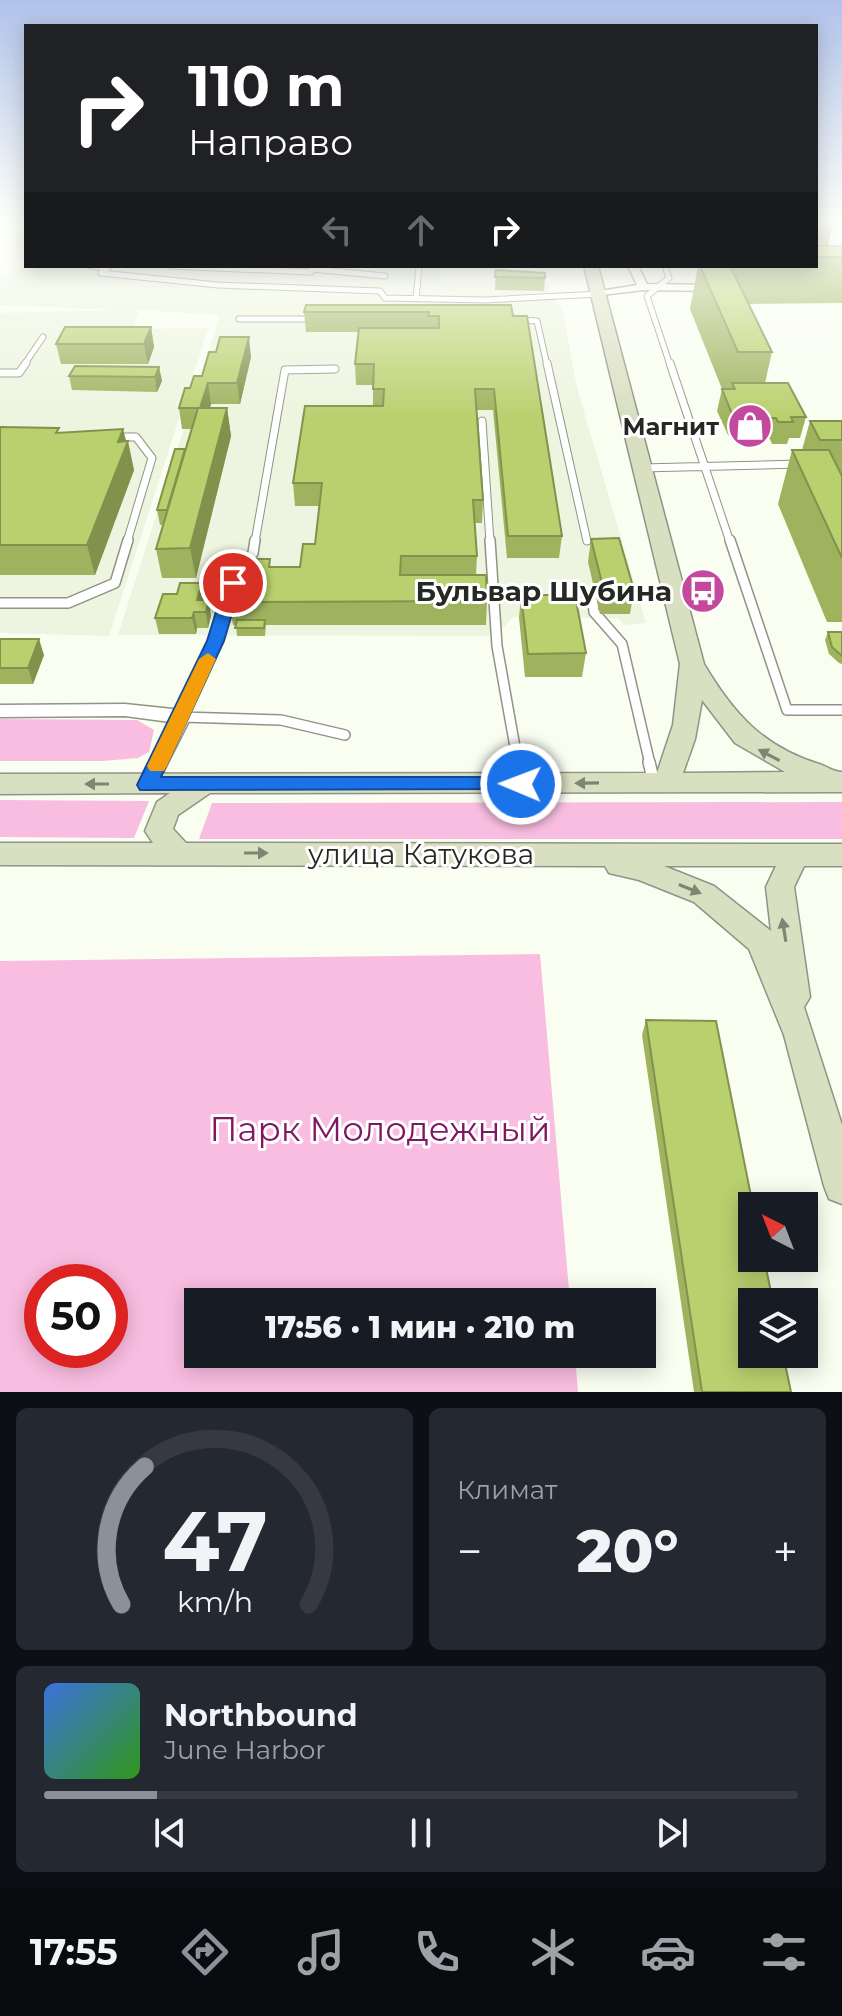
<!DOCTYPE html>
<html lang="ru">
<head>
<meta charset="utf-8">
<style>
	:root { --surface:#171b24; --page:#242831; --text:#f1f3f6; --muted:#9ea1a6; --line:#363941; --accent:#8c9099 }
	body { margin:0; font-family:Montserrat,sans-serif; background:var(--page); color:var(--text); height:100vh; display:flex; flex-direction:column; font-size:30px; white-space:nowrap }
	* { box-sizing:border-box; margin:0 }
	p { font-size:26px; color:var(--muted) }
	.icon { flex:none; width:44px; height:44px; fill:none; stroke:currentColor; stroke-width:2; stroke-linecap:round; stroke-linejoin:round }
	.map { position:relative; height:1392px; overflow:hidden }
	.panel { display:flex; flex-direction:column; gap:16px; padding:16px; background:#0d0f14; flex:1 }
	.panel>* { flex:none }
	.banner { position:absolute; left:24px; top:24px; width:794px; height:244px; border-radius:0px; box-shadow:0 4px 20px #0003; background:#202124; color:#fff; overflow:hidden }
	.needle { width:52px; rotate:318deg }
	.buttons { position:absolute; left:738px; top:1192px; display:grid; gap:16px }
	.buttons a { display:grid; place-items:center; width:80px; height:80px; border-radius:0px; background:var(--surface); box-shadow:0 4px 20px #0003; font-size:40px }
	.speed { position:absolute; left:24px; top:1264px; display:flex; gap:16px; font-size:40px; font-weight:700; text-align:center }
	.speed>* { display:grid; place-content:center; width:104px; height:104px; border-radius:50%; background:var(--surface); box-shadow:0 4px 20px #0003; line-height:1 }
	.speed .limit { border:12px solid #d22; background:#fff; color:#111 }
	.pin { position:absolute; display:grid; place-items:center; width:68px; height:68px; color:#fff; margin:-34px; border:4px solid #fff; border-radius:50%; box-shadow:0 2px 8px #0007 }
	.me { position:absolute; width:88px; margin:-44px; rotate:271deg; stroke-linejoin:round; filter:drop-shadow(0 0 6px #0008) }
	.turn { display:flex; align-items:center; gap:28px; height:168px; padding:0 32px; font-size:36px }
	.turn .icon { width:104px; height:104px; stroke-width:2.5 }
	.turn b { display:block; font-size:56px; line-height:68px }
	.lanes { display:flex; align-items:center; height:76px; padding:0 32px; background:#0003; justify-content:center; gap:40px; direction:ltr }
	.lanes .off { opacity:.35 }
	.big { font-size:60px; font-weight:800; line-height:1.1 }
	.panel .tile { flex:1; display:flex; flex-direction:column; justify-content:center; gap:12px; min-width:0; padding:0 28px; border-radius:12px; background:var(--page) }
	.panel .dial { align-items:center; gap:0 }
	.dial svg { height:208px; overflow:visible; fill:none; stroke:var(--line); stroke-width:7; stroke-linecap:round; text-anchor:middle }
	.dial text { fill:var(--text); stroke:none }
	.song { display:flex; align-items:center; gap:24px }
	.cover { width:96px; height:96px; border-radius:12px; background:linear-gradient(135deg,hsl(220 70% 55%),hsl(110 70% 35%)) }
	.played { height:8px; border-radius:4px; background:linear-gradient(90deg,var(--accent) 15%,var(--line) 15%) }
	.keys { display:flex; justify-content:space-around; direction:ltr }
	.heat { display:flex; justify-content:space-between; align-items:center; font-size:44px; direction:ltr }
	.panel .tiles { flex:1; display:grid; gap:16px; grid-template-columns:1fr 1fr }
	.tile:last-child { grid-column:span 2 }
	.trip { position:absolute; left:184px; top:1288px; width:472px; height:80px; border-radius:0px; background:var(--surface); box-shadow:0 4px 20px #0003; font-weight:800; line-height:80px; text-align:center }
	.dock { display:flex; height:128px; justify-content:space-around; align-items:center; background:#090b0e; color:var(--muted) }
	.dock .icon { width:56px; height:56px }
	.dock .active { color:var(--accent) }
	.dock b { font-size:36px; color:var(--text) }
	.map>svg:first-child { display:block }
	.built { fill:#edf4df }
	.green { fill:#f9bde1; fill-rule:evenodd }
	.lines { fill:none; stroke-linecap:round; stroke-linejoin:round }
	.lane-far3-casing { stroke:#909387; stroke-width:7 }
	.lane-far2-casing { stroke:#909387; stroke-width:9 }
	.lane-far1-casing { stroke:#909387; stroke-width:12 }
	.lane-casing { stroke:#909387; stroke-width:14 }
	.street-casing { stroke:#909387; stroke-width:3 }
	.secondary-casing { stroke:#909387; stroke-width:3 }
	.lane-far3 { stroke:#fff; stroke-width:5 }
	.lane-far2 { stroke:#fff; stroke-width:7 }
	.lane-far1 { stroke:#fff; stroke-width:9 }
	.lane { stroke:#fff; stroke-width:11 }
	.street { fill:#fff; fill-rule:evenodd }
	.secondary { fill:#d9dfc1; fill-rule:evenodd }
	.wall { fill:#9fb35f }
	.shaded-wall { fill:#82924d }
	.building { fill:#b9d06e; stroke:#82924d; stroke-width:2 }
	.oneway { fill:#808472 }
	.route { fill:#1a73e8; stroke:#114b97; stroke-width:2 }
	.slow { fill:#f59e0b }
	.labels { text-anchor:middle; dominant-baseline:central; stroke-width:6; stroke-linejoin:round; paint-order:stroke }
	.far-poi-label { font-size:24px; font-weight:bold; fill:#262823; stroke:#fff; text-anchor:end }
	.poi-label { font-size:28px; font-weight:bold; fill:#262823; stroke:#fff; text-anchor:end }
	.street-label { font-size:28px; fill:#262823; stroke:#fff }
	.near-park-label { font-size:34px; fill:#7f1761; stroke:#fff }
</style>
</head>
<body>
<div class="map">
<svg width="842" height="1392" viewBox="0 0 842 1392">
	<rect width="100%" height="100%" fill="#fafef1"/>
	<path class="built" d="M22 266H441L440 281 550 284 549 291 562 307 577 388 646 623 624 625 618 618 513 617 496 636 118 635 220 315 139 310 133 329 208 328 109 636 0 633V313L119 310 0 305V278Z"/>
	<path class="green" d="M0 719 137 720 154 730 149 752 138 758 103 761H0Z
		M0 800 149 801 134 838 0 837Z
		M842 802V839H199L212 803Z
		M540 954 570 1302H198V1354H575L578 1392H0V961ZM42 1282H110V1350H42Z"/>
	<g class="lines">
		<g class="lane-far3-casing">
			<path id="lane-far3" d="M91 266 107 268
				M110 266 101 273 218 285 380 291 385 298 486 300 598 294
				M170 266 311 272
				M665 266 669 278 647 296 670 365
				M312 269 385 276
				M416 299 419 266
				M239 319H315
				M517 320 537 321 547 365
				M24 365 43 337"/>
		</g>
		<g class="lane-far2-casing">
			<path id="lane-far2" d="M547 363 587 541
				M670 363 730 542
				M0 373H19L26 363
				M482 421 490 542
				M115 437H136L152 458 127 542
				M642 468 799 464
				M255 542 285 370 335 369"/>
		</g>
		<g class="lane-far1-casing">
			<path id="lane-far1" d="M255 540 253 553 233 583 223 621 182 717 281 720 345 735
				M490 540 497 646 518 764
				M730 540 787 710H842
				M592 594 594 612 622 644 650 764
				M0 603H68L115 583 128 540"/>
		</g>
		<g class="lane-casing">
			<path id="lane" d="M517 762 521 783
				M649 762 654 783"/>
		</g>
		<g class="street-casing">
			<path id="street" d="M628 266H638L647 284 718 285 723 288 718 291 643 290 594 296V292L637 285Z
				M125 704 182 710 191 717 154 790H140L137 785 170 722 125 716 0 717V705Z"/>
		</g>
		<g class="secondary-casing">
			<path id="secondary" d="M584 266H598L704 664C733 713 763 747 819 764 828 767 834 772 842 772V792L210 793 178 815 173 829 186 843 842 844V866H804L794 887 810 997 804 1007 842 1125V1204L829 1199 824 1186 784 1035 749 949 694 902 639 880 609 873 605 866 0 865V843H153L145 831 157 802 170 793 0 794V774L657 773 673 725 680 664ZM702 700 735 743 785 772 683 773 695 739ZM664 866H776L766 887 771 931 714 886Z"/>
		</g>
		<use href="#lane-far3" class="lane-far3"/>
		<use href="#lane-far2" class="lane-far2"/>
		<use href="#lane-far1" class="lane-far1"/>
		<use href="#lane" class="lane"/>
		<use href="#street" class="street"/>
		<use href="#secondary" class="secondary"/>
	</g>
	<path class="wall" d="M816 223H833L827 246H842V303L748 304 772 352 765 383 806 417 800 438H789L787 444H772L770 439H735L728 435 717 411 722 389 690 309 698 266H816Z
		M496 270 545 278 544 291 495 290Z
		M511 305 562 536 559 558H507L493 410H476L483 500 482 523H475L477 556 476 575 487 601 486 625H266L265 636H237L236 625H233L229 602 271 567H300L315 544 319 506H295L293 483 373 406V385H356L355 364 359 332H306L304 312Z
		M151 327 154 347 148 364H61L56 344Z
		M251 357 240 404H211L210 408H227L231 436 196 578H162L156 549 163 525H160L157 510 185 449 191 429H182L179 408 190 388 202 376Z
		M159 367 162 381 157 392 72 390 69 376Z
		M810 421H842V622H827L778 504 792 450H802Z
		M0 427 60 433 126 441 134 470 95 575H0Z
		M591 539 634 590 630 614H600L588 562Z
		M202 583 204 600 211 616 208 628H197L196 634H159L155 618 177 594Z
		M521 595 586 653 582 677H525L519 618Z
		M828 632H842V664L839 663 829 654 825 640Z
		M0 639 44 655 33 684H0Z
		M646 1020 791 1392H694L642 1035Z"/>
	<path class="shaded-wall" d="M826 223H833L826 251 824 252 829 230Z
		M151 327 154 347 148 364 144 344Z
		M249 337 251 357 240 404 237 383Z
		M159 367 162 381 157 392 155 377Z
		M208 383 211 404 203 429 200 408Z
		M227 408 231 436 196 578 190 548Z
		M123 429 127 444 128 441 134 470 95 575 87 545 118 442Z
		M202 583 204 599 201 612 197 600Z
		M209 600 211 616 208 628 206 612Z
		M194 612 197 628 196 634 192 618Z
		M39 639 44 655 33 684 28 668Z"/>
	<path class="building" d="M816 223H827L829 230H816Z
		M816 246H842V257H816Z
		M700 266H730L772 352H738Z
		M496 270 545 273V278L495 277Z
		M306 305H511L513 316H527L562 536H508L494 389H475L483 500H473L477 556H401L400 575H486L487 601 229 602 238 559H270L269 567H300L303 544H315L322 483H293L305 406H383L384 389H373L374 364H355L359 328H439V316H428L429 312H304Z
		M65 327H151L144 344H56Z
		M220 337H249L237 383H208L200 408H179L185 388H190L194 376H202L209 352H216Z
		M75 366 159 367 155 377 69 376Z
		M732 383H788L806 417H791L793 422H778L776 418H740L732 414 722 389H735Z
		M198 408H227L190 548 156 549Z
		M810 421H842V440H820Z
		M0 427 59 428 56 433 123 429 118 442 128 441 87 545H0Z
		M175 449H185L167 510H157Z
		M792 450H829L842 476V558Z
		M619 538 634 590 604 591 591 539Z
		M180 583H202L197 600H209L206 612H194L192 618H155L163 594H177Z
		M521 595H575L586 653 528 654Z
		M237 620H265L264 628H235Z
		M828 632H842V656L832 647Z
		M0 639H39L28 668H0Z
		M646 1020 716 1021 753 1206H752V1258H764L773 1302H752V1354H783L791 1392H702Z"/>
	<defs><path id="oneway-solid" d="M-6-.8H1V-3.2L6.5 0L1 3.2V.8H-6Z" transform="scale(2)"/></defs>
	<g class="oneway">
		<use href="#oneway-solid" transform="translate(769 755) rotate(-152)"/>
		<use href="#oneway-solid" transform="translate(587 783) rotate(179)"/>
		<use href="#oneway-solid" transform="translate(97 784) rotate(-180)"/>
		<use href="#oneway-solid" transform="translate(256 853)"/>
		<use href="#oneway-solid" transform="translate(690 889) rotate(22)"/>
		<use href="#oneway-solid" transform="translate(784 930) rotate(-99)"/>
	</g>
	<linearGradient id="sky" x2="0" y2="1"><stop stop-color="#b1c2ea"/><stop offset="0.53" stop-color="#fdfff9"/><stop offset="1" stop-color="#fdfff9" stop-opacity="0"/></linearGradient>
	<rect width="842" height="418" fill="url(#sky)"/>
	<path class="route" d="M233 578 241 583 224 641 161 777H521L531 784 528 789 140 790 137 785 207 641 225 583Z"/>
	<path class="slow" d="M208 653 216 659 167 766 164 771H150L147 766 199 659Z"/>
	<defs>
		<g id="shop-disc" transform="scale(2.3)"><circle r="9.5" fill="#c3499c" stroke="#fff"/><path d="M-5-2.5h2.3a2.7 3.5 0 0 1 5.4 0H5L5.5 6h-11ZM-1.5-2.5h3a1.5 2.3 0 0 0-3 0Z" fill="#fff"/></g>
		<g id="bus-disc" transform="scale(2.3)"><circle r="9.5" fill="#c3499c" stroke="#fff"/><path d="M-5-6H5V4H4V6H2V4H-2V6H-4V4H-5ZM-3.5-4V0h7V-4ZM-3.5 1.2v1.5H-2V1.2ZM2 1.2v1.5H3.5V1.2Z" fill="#fff"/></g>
	</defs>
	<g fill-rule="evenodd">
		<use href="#shop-disc" x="750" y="426"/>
		<use href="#bus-disc" x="703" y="591"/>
	</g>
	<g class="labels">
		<g class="far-poi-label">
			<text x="719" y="426">Магнит</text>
		</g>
		<g class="poi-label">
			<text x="672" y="591">Бульвар Шубина</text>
		</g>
		<g class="street-label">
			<text x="421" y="854">улица Катукова</text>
		</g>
		<g class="near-park-label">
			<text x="380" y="1129">Парк Молодежный</text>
		</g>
	</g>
</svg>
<div class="buttons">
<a><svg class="needle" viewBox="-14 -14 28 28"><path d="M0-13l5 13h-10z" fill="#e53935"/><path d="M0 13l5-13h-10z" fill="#9ea1a6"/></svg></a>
<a><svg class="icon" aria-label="layers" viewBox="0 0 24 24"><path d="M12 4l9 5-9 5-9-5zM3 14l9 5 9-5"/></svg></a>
</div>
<div class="speed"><div class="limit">50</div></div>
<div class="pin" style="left:233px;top:583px;background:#d93025"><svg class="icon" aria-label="arrive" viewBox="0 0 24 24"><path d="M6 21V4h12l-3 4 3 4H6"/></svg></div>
<svg class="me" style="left:521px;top:784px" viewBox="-20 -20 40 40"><circle r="17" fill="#1a73e8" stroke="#fff" stroke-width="3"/><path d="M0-11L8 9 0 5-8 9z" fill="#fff"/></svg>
<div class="trip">17:56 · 1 мин · 210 m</div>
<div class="banner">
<div class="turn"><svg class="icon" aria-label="right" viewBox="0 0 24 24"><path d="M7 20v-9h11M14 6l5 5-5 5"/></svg><div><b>110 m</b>Направо</div></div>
<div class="lanes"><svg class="icon off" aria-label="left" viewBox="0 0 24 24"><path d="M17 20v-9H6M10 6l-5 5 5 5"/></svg><svg class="icon off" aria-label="ahead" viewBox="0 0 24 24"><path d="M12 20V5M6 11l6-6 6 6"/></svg><svg class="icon" aria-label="right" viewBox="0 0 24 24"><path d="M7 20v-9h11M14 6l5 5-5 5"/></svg></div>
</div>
</div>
<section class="panel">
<div class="tiles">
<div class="tile dial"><svg viewBox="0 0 100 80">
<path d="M14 69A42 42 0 1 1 86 69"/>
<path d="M14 69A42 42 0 0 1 23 16" stroke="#8c9099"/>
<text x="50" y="56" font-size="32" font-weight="700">47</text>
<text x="50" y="72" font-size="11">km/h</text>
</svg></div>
<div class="tile"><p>Климат</p>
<div class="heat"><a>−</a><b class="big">20°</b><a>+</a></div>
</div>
<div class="tile">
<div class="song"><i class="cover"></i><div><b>Northbound</b><p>June Harbor</p></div></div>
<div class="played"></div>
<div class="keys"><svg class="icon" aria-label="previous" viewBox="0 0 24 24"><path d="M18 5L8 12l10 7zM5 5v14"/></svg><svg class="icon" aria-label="pause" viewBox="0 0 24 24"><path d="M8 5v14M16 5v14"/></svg><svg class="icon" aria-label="next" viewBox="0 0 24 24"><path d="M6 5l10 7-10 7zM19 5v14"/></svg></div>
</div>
</div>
</section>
<nav class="dock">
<b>17:55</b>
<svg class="icon active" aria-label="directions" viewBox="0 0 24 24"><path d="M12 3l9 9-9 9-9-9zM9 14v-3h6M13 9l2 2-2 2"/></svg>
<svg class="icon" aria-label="music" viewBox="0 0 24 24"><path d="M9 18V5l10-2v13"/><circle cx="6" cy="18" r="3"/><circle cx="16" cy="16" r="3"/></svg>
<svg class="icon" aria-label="phone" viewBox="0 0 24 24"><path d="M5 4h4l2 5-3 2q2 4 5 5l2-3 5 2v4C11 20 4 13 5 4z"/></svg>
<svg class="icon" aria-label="climate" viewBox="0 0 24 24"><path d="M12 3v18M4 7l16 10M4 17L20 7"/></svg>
<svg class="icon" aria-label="car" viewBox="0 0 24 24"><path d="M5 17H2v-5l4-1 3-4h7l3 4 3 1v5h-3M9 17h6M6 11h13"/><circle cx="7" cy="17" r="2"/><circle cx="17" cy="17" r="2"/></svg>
<svg class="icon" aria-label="filters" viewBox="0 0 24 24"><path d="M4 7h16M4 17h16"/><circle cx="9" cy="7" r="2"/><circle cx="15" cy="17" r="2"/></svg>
</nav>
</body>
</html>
